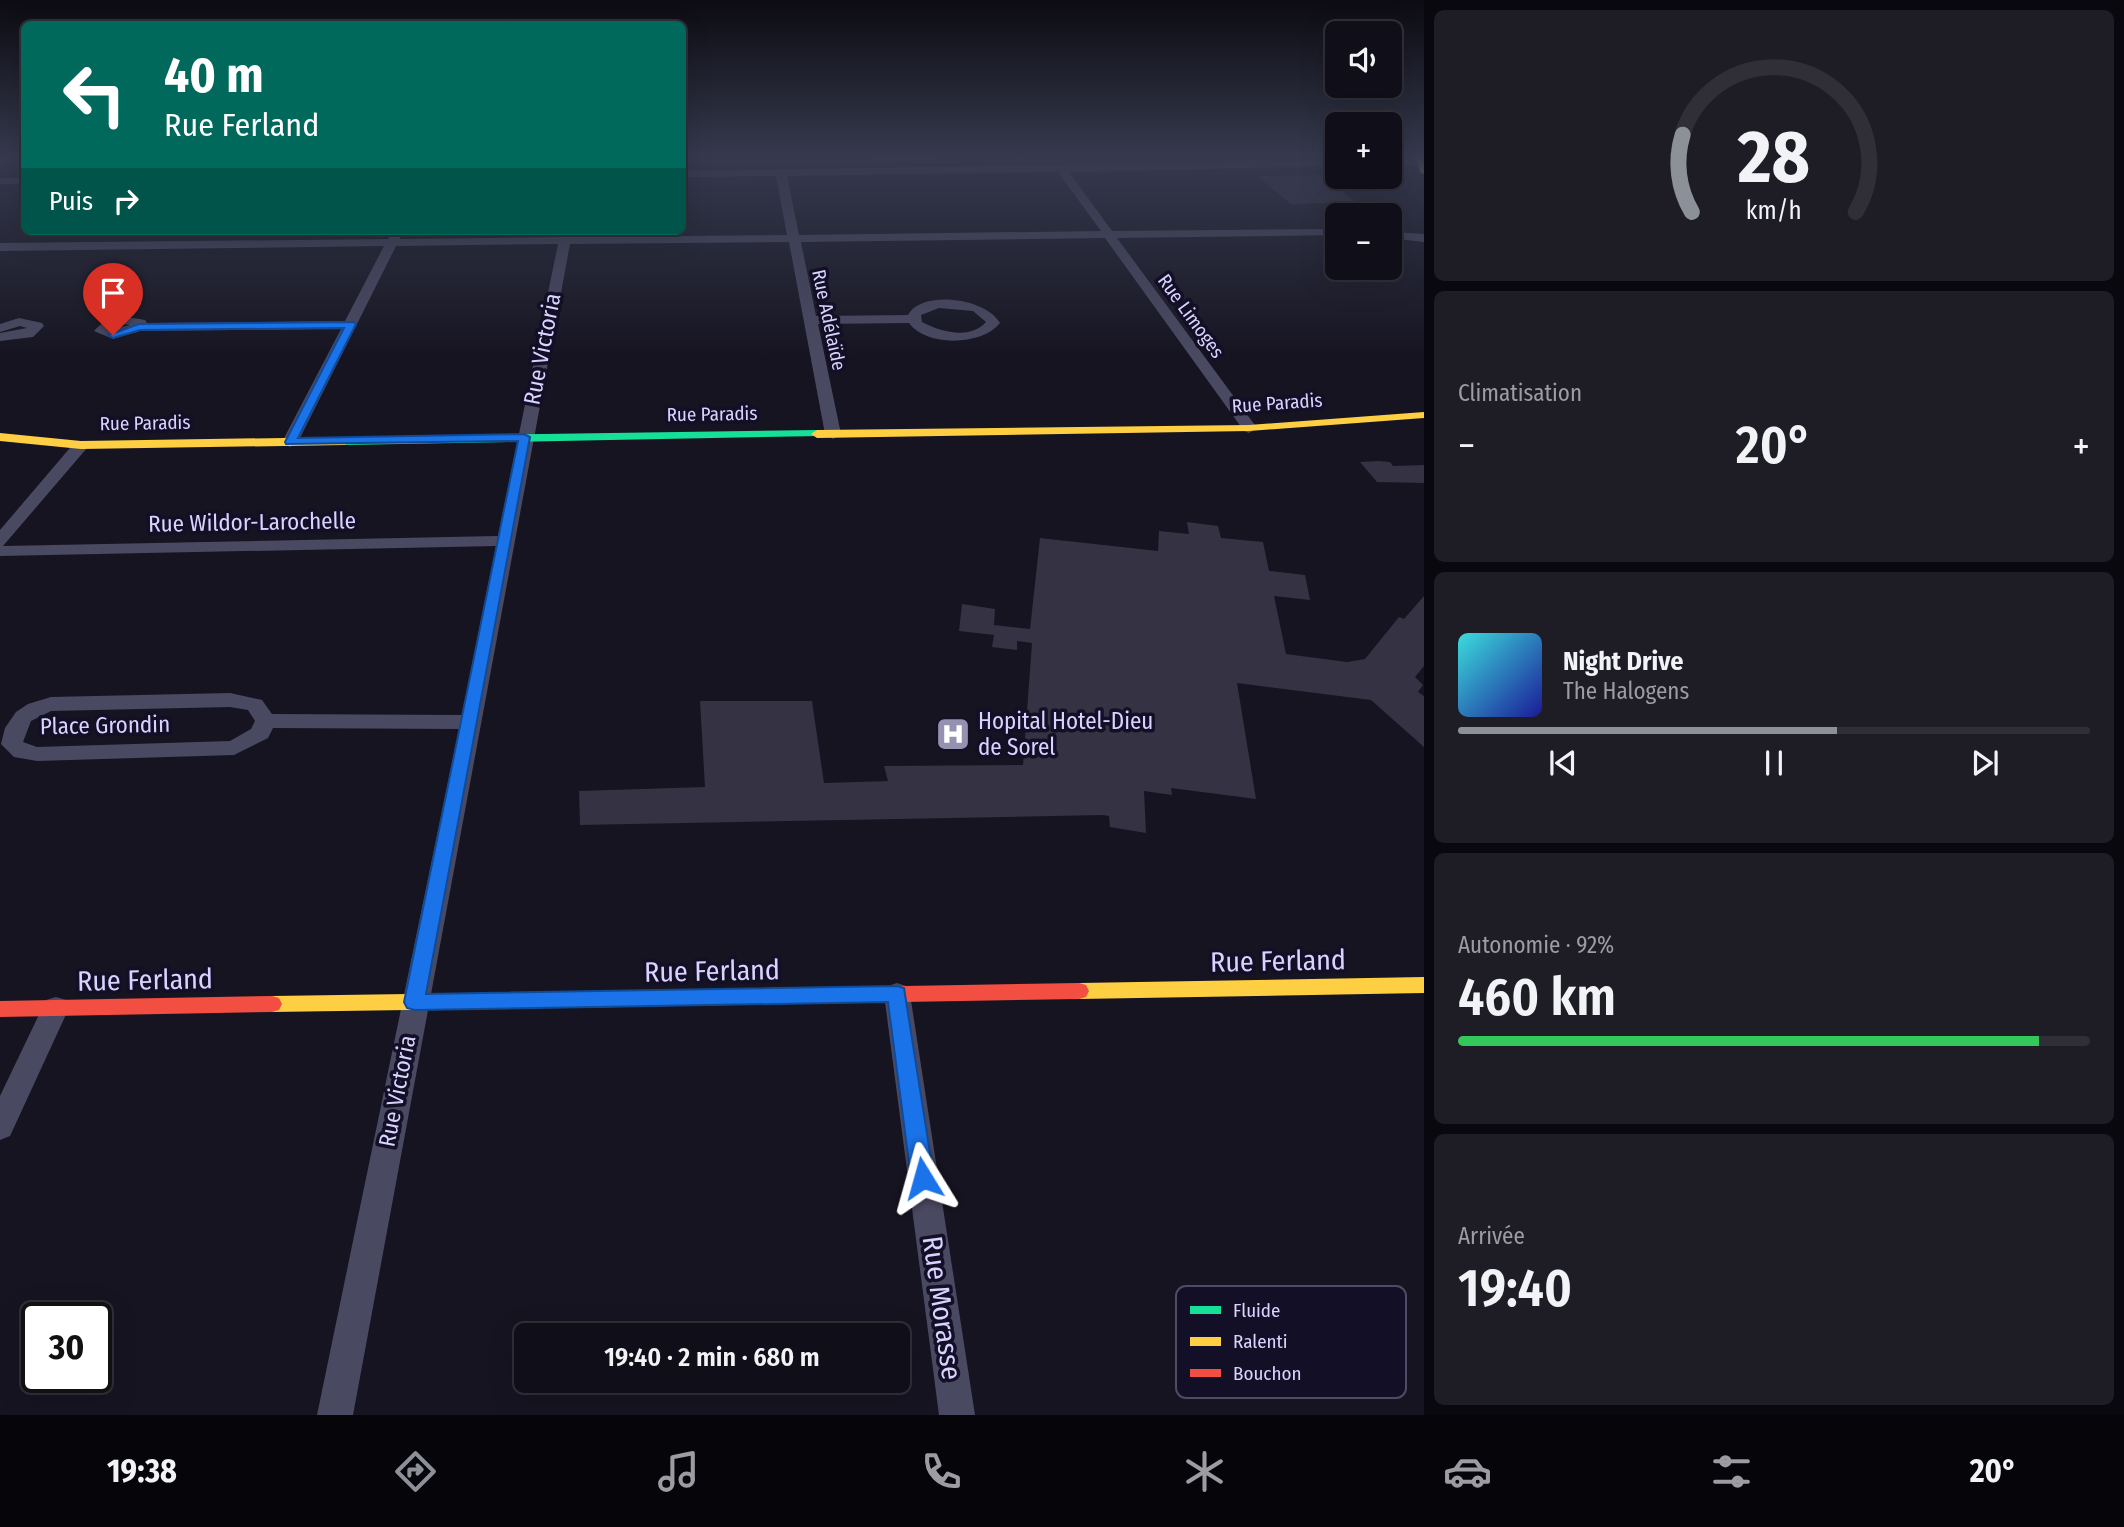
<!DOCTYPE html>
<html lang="fr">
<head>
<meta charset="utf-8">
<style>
	:root { --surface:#100f19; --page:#1e1d26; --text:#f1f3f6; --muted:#9c9ca2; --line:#302f38; --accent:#8c9099 }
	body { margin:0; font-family:"Fira Sans Condensed",sans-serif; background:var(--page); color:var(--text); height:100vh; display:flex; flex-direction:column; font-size:26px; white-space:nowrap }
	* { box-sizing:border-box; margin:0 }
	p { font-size:23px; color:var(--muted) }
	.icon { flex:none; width:38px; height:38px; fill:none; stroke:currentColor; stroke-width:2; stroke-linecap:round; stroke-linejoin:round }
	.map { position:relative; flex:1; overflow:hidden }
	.sheet { display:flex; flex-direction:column; gap:10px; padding:10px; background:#09080e; width:700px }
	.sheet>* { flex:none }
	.banner { position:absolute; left:21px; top:21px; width:665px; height:214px; border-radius:10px; box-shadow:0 7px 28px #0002,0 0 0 2px var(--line); background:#00695c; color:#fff; overflow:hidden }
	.buttons { position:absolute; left:1325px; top:21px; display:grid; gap:14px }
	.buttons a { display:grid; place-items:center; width:77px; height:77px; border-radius:10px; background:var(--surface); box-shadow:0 7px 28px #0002,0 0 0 2px var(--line); font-size:35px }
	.speed { position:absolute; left:21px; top:1302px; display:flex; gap:14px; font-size:35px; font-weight:700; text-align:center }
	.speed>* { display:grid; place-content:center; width:91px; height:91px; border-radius:50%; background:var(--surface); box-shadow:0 7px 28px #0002,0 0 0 2px var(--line); line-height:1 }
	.speed .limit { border:4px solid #111; border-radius:10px; background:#fff; color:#111 }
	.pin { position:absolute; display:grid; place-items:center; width:60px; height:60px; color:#fff; margin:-72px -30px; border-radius:50% 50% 50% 0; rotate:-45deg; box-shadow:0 0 7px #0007 }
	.pin .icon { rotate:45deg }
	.me { position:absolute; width:77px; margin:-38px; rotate:352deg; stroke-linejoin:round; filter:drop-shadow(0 0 5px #0008) }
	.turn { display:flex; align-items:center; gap:24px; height:147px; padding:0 28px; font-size:32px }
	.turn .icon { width:91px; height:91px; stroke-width:2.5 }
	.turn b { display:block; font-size:49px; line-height:60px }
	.then { display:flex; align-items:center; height:66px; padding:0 28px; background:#0003; gap:14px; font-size:26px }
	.big { font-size:52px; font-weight:600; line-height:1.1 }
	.sheet .card { flex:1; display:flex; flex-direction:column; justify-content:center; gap:10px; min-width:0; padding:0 24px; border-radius:10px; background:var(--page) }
	.sheet .dial { align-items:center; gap:0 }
	.dial svg { height:182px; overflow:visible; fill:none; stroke:var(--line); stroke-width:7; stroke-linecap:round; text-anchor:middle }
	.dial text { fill:var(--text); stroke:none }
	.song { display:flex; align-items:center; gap:21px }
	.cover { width:84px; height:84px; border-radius:10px; background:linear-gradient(135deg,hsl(180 70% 55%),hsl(240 70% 35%)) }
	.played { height:7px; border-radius:4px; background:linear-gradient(90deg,var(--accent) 60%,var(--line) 60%) }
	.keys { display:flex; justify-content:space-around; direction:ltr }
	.heat { display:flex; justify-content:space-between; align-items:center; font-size:38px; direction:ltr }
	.charge { height:10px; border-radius:5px; background:linear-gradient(90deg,#34c759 92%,var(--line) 0) }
	.trip { position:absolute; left:514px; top:1323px; width:396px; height:70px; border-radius:10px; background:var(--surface); box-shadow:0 7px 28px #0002,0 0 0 2px var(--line); font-weight:600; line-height:70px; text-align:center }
	.tabs { display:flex; height:112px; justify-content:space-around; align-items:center; background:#06060a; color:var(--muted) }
	.tabs .icon { width:49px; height:49px }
	.tabs .on { color:var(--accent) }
	.tabs b { font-size:32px; color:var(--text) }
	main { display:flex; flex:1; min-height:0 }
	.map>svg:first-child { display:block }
	.building { fill:#343243 }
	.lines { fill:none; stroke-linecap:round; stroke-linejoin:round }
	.street { fill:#4a4962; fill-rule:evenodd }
	.fast { fill:#16e098; fill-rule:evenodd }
	.slow { fill:#ffcf43; fill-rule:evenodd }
	.jam { fill:#f24e42; fill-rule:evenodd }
	.route { fill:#1a73e8; stroke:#114b97; stroke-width:2 }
	.labels { text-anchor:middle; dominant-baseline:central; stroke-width:7; stroke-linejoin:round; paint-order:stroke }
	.far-street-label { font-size:19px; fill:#d9d4ff; stroke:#130f26 }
	.street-label { font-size:23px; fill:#d9d4ff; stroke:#130f26 }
	.poi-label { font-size:23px; fill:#d9d4ff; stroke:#130f26; text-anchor:start }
	.near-street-label { font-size:28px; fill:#d9d4ff; stroke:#130f26 }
	.key { fill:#130f26; stroke:#4e4a67; stroke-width:2 }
	.key-label { font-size:19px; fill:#d9d4ff }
</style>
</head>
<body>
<main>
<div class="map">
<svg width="1424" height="1415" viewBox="0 0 1424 1415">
	<rect width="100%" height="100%" fill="#161421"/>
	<path class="building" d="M875 158H934V161L877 162Z
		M1325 175 1329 178H1344L1361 190H1340L1356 202 1291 204 1257 176Z
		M1379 461 1390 462 1393 466 1424 465V483L1377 482 1360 462Z
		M1187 522 1218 526 1221 538 1263 542 1269 571 1305 575 1310 600 1274 596 1286 654 1347 662 1365 659 1399 617 1404 619 1424 596V666L1415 677 1423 685 1418 692 1424 696V747L1371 700 1237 683 1256 799 1171 788 1172 795 1144 791 1146 833 1110 827 1109 816 1103 815 580 825 579 791 705 787 700 701H812L824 783 888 781 884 766 1023 765 1032 643 1017 641V650L992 647 994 635 959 631 962 604 995 609 994 625 1030 629 1040 538 1158 551 1159 531 1189 534Z"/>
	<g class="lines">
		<path class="street" d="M0 158H8L0 164Z
			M1424 159V165L1390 166V160Z
			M1337 160V166L1069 172 1112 231 1337 229V235L1117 238 1257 428 1249 433 1244 431 1105 238 801 242 816 316 908 315C921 290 985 297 1000 323 982 346 926 347 909 323L818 324 841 434 833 439 825 434 789 242 570 244 353 1415H317L459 729 273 728 268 738 234 755 37 761 14 757 1 744 5 728 16 712 28 704 51 697 230 693 262 700 272 714 462 715 496 546 0 556V530L75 442H87L89 445 87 448 3 546 498 536 558 244 396 246 298 442 290 447 282 442 341 329 140 331 113 339 94 331C108 315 125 316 145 320L147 323 345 321 384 246 0 251V243L388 239 393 231H401L400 239 560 237 561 231H573L572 237 787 235 776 176 682 177V171ZM1058 172 1101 231 799 235 787 176ZM939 308 973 311 986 322C970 340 941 332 922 322L921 315ZM122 324 130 325 110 330ZM230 707 248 710 255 721 251 729 230 741 37 747 23 742 31 721 51 711Z
			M0 178H24V184H0Z
			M1390 232 1424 234V242L1390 238Z
			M19 318 42 323 44 326 33 337 0 341V333L27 328 20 326 0 332V324Z
			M897 983 906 986 910 994 975 1415H939L884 994 888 986Z
			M56 997 66 1000 69 1008 10 1136 0 1140V1096L46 1000Z"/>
		<path class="fast" d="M817 430 823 434 821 436 345 445 339 441 345 437Z"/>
		<path class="slow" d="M1417 158H1424V174L1420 172Z
			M1424 412V418L1249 431 817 438 811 434 817 430 1249 425Z
			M0 433 81 441 345 437 351 441 345 445 81 449 0 441Z
			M1424 977V993L1079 999 1072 997 1069 991 1072 985 1079 983Z
			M619 991 626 993 629 999 626 1005 619 1007 272 1012 265 1010 262 1004 265 998 272 996Z"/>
		<path class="jam" d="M1079 983 1086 985 1089 991 1086 997 1079 999 619 1007 612 1005 609 999 612 993 619 991Z
			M272 996 279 998 282 1004 279 1010 272 1012 0 1017V1001Z"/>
	</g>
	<linearGradient id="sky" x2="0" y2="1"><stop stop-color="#0c0b12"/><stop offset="0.44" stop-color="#363a4e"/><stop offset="1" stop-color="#363a4e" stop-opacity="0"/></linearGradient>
	<rect width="1424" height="357" fill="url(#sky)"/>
	<path class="route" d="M354 322 356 324 298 438 524 434 530 437 426 994 897 986 904 988 934 1178 931 1185 923 1189 915 1185 911 1178 888 1002 415 1010 407 1008 404 1002 518 441 286 444 285 442 344 328 140 330 113 338 108 335 139 324Z"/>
	<defs>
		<g id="hospital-square" transform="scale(1.75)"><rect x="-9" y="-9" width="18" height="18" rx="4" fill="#9591b1" stroke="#130f26"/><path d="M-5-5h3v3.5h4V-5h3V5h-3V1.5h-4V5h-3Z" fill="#fff"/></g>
	</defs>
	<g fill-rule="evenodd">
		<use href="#hospital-square" x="953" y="734"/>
	</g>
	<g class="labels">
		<g class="far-street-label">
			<text transform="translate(1191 316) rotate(54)">Rue Limoges</text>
			<text transform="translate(829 320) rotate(78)">Rue Adélaïde</text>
			<text transform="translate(1277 403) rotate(-4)">Rue Paradis</text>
			<text transform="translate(712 414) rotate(-1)">Rue Paradis</text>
			<text transform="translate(145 423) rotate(-1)">Rue Paradis</text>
		</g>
		<g class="street-label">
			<text transform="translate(542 349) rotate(-79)">Rue Victoria</text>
			<text transform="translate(252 522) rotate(-1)">Rue Wildor-Larochelle</text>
			<text transform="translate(105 725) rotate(-1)">Place Grondin</text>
			<text transform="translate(397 1091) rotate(-79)">Rue Victoria</text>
		</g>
		<g class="poi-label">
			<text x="978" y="721">Hopital Hotel-Dieu<tspan x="978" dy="26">de Sorel</tspan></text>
		</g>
		<g class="near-street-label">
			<text transform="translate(1278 961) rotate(-1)">Rue Ferland</text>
			<text transform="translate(712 971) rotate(-1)">Rue Ferland</text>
			<text transform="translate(145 980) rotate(-1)">Rue Ferland</text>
			<text transform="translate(942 1308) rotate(82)">Rue Morasse</text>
		</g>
	</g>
	<rect x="1176" y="1286" width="230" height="112" rx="10" class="key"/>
	<rect x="1190" y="1306" width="31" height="8" fill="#16e098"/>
	<rect x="1190" y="1337" width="31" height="9" fill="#ffcf43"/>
	<rect x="1190" y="1369" width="31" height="8" fill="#f24e42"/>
	<g class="key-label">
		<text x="1233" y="1317">Fluide</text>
		<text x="1233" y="1348">Ralenti</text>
		<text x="1233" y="1380">Bouchon</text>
	</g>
</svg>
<div class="buttons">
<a><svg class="icon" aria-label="sound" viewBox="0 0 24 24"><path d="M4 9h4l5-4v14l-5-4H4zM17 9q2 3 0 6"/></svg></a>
<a>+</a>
<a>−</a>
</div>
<div class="speed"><div class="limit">30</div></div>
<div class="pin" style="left:113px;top:335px;background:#d93025"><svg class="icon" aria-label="arrive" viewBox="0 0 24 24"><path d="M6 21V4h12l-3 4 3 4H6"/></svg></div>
<svg class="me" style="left:923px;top:1178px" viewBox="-20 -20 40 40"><path d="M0-17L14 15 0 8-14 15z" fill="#1a73e8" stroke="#fff" stroke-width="4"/></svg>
<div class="trip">19:40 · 2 min · 680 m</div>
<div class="banner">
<div class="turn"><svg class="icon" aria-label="left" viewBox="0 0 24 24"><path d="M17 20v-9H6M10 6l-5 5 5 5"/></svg><div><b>40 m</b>Rue Ferland</div></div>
<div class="then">Puis<svg class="icon" aria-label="right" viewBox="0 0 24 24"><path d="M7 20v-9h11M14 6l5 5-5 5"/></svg></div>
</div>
</div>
<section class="sheet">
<div class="card dial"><svg viewBox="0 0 100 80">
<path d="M14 69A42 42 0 1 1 86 69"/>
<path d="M14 69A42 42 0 0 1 10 35" stroke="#8c9099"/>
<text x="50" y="56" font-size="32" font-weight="700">28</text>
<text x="50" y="72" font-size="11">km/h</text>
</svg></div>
<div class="card"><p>Climatisation</p>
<div class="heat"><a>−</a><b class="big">20°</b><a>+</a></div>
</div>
<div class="card">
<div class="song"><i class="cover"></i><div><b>Night Drive</b><p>The Halogens</p></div></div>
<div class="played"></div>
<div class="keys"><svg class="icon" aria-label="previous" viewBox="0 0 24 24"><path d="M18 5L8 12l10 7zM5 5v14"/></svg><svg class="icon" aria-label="pause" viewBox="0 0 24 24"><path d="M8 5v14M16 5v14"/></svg><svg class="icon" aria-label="next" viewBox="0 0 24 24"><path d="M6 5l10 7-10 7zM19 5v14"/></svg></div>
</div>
<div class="card"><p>Autonomie · 92%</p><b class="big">460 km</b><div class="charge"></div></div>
<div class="card"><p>Arrivée</p><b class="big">19:40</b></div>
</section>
</main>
<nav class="tabs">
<b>19:38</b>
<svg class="icon on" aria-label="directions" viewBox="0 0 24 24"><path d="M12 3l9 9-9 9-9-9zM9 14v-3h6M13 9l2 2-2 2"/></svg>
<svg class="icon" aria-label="music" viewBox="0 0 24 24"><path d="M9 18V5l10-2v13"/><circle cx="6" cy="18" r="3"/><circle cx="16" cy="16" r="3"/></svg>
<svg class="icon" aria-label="phone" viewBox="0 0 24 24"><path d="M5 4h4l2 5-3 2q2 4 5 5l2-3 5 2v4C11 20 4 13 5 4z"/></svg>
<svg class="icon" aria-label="climate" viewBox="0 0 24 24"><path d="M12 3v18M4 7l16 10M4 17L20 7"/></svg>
<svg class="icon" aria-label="car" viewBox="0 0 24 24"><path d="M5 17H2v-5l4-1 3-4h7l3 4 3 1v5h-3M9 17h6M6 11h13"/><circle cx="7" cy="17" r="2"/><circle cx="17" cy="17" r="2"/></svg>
<svg class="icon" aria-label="filters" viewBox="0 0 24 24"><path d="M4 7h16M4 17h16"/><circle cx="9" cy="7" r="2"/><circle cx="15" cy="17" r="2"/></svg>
<b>20°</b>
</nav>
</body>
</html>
